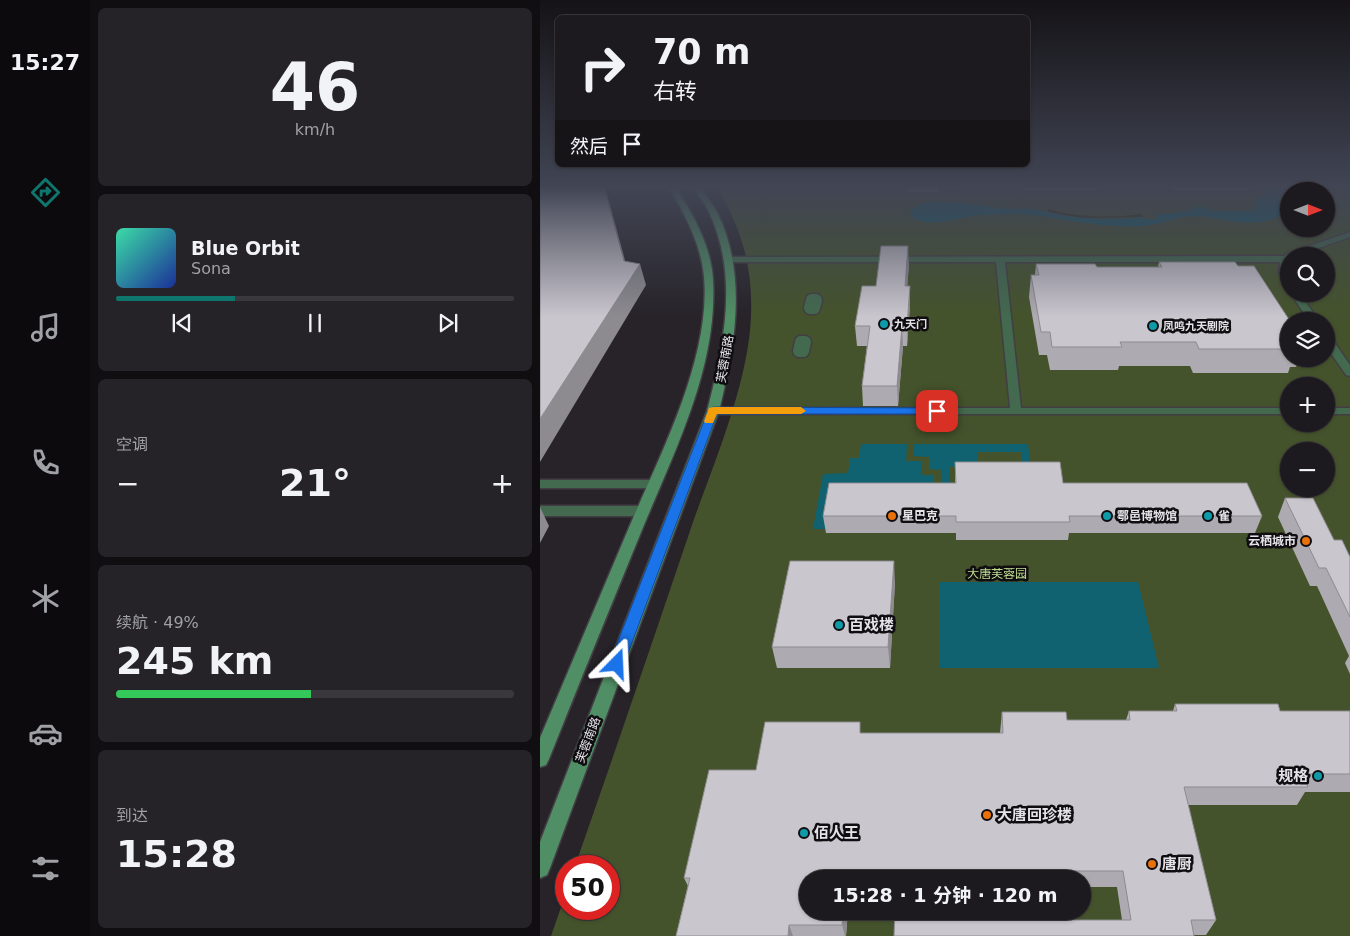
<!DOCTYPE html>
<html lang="zh">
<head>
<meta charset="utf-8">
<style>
	:root { --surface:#1d1a1f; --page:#252328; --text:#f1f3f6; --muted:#a0a1a4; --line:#3b383d; --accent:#0f766e }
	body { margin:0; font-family:"DejaVu Sans","Noto Sans SC",sans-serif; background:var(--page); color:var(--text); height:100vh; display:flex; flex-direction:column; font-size:19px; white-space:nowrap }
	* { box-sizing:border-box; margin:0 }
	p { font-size:16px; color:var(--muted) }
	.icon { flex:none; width:28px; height:28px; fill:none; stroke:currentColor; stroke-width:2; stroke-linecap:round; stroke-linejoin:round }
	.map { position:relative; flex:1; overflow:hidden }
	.drawer { display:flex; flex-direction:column; gap:8px; padding:8px; background:#100e11; width:450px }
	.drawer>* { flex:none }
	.banner { position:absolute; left:15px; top:15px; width:475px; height:152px; border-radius:8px; box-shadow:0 1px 4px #0004,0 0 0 1px var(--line); background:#1d1a1f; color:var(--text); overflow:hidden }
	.needle { width:32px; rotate:90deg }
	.controls { position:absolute; left:740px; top:182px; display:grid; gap:10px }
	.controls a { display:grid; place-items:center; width:55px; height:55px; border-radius:50%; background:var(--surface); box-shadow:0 1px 4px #0004,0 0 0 1px var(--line); font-size:25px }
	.speed { position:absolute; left:15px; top:855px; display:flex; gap:10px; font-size:25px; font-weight:700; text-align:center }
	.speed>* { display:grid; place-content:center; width:65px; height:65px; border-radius:50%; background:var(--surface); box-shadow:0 1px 4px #0004,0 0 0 1px var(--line); line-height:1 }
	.speed .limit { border:8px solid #d22; background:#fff; color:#111 }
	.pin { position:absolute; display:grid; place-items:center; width:42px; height:42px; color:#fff; margin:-21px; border-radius:10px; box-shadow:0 2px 8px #0006 }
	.me { position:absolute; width:55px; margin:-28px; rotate:21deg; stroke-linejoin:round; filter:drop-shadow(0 0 4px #0008) }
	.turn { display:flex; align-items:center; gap:18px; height:105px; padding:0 15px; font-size:22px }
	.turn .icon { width:65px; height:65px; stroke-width:2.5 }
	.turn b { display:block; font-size:35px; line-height:42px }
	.then { display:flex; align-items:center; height:48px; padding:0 15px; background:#0003; gap:10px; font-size:19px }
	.big { font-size:38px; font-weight:700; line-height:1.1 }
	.drawer .card { flex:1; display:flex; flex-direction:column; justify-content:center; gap:8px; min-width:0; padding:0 18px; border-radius:8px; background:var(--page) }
	.drawer .dial { align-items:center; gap:0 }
	.dial b { font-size:65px; line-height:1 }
	.song { display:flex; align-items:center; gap:15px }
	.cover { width:60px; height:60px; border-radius:8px; background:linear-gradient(135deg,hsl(160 70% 55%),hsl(230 70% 35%)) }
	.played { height:5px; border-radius:2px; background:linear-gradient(90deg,var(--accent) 30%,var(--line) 30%) }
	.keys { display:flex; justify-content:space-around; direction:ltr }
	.heat { display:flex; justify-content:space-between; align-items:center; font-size:28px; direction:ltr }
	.charge { height:8px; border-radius:4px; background:linear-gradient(90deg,#34c759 49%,var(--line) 0) }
	.trip { position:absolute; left:259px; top:870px; width:292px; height:50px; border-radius:25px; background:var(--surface); box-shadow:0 1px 4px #0004,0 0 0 1px var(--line); font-weight:700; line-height:50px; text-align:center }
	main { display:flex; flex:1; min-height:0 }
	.dock { display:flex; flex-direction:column; width:90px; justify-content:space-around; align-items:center; background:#0c0a0c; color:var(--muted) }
	.dock .icon { width:35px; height:35px }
	.dock .selected { color:var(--accent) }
	.dock b { font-size:22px; color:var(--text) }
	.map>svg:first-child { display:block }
	.green { fill:#45532c; fill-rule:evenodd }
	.sand { fill:#342c0b }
	.water { fill:#106270 }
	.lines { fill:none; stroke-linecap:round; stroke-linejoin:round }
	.service-casing { stroke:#423e44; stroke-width:3 }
	.pedestrian-casing { stroke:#423e44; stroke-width:15 }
	.secondary-casing { stroke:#423e44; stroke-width:3 }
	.service { fill:#43694e; fill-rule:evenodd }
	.pedestrian { stroke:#43694e; stroke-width:12 }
	.secondary { fill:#508f65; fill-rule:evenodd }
	.wall { fill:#aeaab1 }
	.shaded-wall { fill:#8d8b90 }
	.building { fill:#cac6ce; stroke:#8d8b90 }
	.route { fill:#1a73e8; stroke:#114b97 }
	.slow { fill:#f59e0b }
	.culture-dot { fill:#0f9aa8; stroke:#0f0d10; stroke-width:2 }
	.food-dot { fill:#e8710a; stroke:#0f0d10; stroke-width:2 }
	.labels { text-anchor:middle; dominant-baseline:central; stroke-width:5; stroke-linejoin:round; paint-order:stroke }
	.far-poi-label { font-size:11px; font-weight:bold; fill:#e5e3e7; stroke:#0f0d10; text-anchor:start }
	.street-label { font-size:12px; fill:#e5e3e7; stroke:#0f0d10 }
	.poi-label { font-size:12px; font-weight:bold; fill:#e5e3e7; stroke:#0f0d10; text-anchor:start }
	.park-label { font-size:12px; fill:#c0dd90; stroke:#0f0d10 }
	.near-poi-label { font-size:15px; font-weight:bold; fill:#e5e3e7; stroke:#0f0d10; text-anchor:start }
</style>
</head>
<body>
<main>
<nav class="dock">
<b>15:27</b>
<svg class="icon selected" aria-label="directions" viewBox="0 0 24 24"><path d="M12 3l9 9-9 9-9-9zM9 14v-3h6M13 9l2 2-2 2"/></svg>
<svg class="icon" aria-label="music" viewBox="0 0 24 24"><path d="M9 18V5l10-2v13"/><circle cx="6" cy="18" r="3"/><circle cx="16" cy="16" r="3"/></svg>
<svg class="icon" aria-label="phone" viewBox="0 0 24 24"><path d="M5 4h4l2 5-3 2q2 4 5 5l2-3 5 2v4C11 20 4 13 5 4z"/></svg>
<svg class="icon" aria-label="climate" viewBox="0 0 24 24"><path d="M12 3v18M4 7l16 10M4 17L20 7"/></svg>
<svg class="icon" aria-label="car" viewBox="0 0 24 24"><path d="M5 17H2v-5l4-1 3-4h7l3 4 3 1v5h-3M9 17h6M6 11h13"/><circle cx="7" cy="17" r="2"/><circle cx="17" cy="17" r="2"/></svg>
<svg class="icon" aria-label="filters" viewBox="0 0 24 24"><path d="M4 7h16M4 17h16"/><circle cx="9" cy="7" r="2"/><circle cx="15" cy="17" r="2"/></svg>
</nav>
<section class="drawer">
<div class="card dial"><b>46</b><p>km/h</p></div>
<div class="card">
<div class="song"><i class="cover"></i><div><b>Blue Orbit</b><p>Sona</p></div></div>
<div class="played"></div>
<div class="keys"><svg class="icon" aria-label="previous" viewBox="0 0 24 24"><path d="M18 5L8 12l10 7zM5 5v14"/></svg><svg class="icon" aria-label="pause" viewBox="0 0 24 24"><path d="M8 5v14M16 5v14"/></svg><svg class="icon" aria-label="next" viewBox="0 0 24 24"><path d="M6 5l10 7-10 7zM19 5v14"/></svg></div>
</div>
<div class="card"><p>空调</p>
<div class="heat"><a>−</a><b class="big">21°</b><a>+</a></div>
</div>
<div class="card"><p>续航 · 49%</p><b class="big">245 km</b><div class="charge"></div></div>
<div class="card"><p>到达</p><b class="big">15:28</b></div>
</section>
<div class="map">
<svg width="810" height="936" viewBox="0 0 810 936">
	<rect width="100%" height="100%" fill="#272329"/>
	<path class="green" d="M176 186H810V936H11L26 893V909H69V866H35C75 752 114 637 153 522 175 460 209 381 211 315 213 266 201 227 176 186ZM749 191H786V229H749ZM749 256H786V294H749ZM749 321H786V359H749ZM749 386H786V424H749ZM749 451H786V489H749ZM268 879H542V911H268Z"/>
	<path class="sand" d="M509 209C539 218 571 218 602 214L603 217 543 218 506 212Z"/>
	<path class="water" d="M733 186H761L749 191 741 215C715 231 683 217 655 216 637 216 621 225 603 226 565 228 529 220 493 215 475 214 456 214 439 215 422 217 380 231 370 214 377 191 439 206 458 208 471 209 484 208 497 210 509 211 521 216 534 217 557 219 580 220 603 217L604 219H617L615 215 648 211 653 207H665L673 211H711L717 206 714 202Z
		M321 444H367L366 461H381V475H394V489L290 498 285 529H273L283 474 308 473 310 458H319Z
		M374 444H488L491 469H483L481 452H437V467H410V482L415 484H402V470L389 469V457L374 456Z
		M400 582H598L619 668H400Z"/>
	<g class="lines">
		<g class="service-casing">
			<path id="service" d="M810 232V237L756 256H749L747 270 749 287 746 286 739 273 740 262H465L481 408H749V414H173L167 411 173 408H470L456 262H188L184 259 185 257 745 256 746 254Z
				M751 294H760L779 321H769Z
				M786 335 790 336 810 365V376L806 375 786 346Z
				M786 408H810V414H786Z
				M0 480H115L121 484 115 488H0Z
				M0 506H103L108 508 110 511 108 514 103 516H0Z"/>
		</g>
		<g class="pedestrian-casing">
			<path id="pedestrian" d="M272 300H276L274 308H270Z
				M261 342H265L263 351H259Z"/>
		</g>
		<g class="secondary-casing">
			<path id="secondary" d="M128 186H135C153 214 171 246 173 279 178 365 136 448 104 525 72 603 40 681 9 759L6 765 0 767V738C30 667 60 596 90 525 121 453 171 357 164 277 161 244 145 214 128 186Z
				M153 186H160C165 195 172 203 177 212 208 275 195 346 179 411L10 868 7 875 0 878V842L167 411C184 346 199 275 169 212 165 203 158 195 153 186Z"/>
		</g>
		<use href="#service" class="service"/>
		<use href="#pedestrian" class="pedestrian"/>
		<use href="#secondary" class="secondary"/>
	</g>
	<path class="wall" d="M367 186H418V189H398V192H367Z
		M481 186H561V190H482Z
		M631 186H713L712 190H632Z
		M619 262 698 266 749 321V359H759L756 367H750L748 373H653L650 366H579L578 370H510L507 355H499L489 297 491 275H495L496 264 557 267H618Z
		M369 264 367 286 370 305 367 346H363L358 406H323L322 386 327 346H317L315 326 336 286Z
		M415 462 523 483 722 516 715 533H529L528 540H416V533H286L283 516 415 483Z
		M745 498 794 540 810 557V674L805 663 809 656 777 586H770L738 517Z
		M355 582 350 668H237L232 647Z
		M635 704 740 711H810V792H765L757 805H648L676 920 666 935H654L495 920H582L577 887H542V879H268V911H308L306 936H136L148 886 144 878 216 770 322 733H460L462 712 527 720H586L589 711H633Z"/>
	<path class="shaded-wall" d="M65 186 90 279 100 264 106 285 0 462V419Z
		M368 246 369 264 366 305 365 286Z
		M370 286V305L367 346V326Z
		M362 326 363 346 358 406 357 386Z
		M0 507 9 526 0 543Z
		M354 561 355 582 350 668 348 647Z
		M303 911H308L306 936H305L302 925Z
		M249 925 253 936H248Z"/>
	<path class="building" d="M0 186H64L84 261 100 264 0 419Z
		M341 246H368L365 286H370L367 326H362L357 386H322L330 326H315L322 286H336Z
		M619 262H695L698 266H714L750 321H749V349H659L656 342H580L582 347H512L510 332H501L491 275H499L496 264H555L557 267H622Z
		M415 462H520L523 483H707L722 516H529L530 522H416V516H283L289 483H416Z
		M745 498H773L794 540H802L810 557V617L786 568H779Z
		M250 561H354L348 647H232Z
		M635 704H738L740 711H810V774H763L768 787H644L676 920H651L654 936H354L355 911H494L495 920H591L583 871H491V879H268V911H303L302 925H249L248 936H136L150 878H144L169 770H216L225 722H320V733H463L462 712H526L527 720H590L589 711H637Z"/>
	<linearGradient id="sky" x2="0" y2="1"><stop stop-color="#151317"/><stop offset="0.59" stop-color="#414554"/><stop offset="1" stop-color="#414554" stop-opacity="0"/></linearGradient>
	<rect width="810" height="317" fill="url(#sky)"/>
	<path class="route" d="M173 407 397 408 402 411 397 414H177L84 664 82 668 77 670 71 668 69 664 168 411Z"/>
	<path class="slow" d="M173 407H261L266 411 261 414H177L173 423H165L164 421 169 408Z"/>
	<g class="culture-dot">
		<circle cx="344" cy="324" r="5"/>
		<circle cx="613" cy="326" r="5"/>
		<circle cx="567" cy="516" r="5"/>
		<circle cx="668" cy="516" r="5"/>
		<circle cx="299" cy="625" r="5"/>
		<circle cx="778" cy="776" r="5"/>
		<circle cx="264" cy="833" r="5"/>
	</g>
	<g class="food-dot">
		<circle cx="352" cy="516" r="5"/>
		<circle cx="766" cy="541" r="5"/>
		<circle cx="447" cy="815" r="5"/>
		<circle cx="612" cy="864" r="5"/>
	</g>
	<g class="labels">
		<g class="far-poi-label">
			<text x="354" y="324">九天门</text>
			<text x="623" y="326">凤鸣九天剧院</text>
		</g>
		<g class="street-label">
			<text transform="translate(185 359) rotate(-80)">芙蓉南路</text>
			<text transform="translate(48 740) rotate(-69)">芙蓉南路</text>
		</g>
		<g class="poi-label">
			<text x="362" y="516">星巴克</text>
			<text x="577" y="516">鄠邑博物馆</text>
			<text x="678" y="516">雀</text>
			<text x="756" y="541" text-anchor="end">云栖城市</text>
		</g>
		<g class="park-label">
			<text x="457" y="574">大唐芙蓉园</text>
		</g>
		<g class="near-poi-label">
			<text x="309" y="625">百戏楼</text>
			<text x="768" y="776" text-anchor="end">规格</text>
			<text x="457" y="815">大唐回珍楼</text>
			<text x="274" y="833">佰人王</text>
			<text x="622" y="864">唐厨</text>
		</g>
	</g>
</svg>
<div class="controls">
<a><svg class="needle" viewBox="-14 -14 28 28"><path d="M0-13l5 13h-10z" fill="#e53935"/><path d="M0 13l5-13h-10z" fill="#a0a1a4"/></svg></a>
<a><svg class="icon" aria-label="search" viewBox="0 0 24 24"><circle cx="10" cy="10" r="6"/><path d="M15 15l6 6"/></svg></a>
<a><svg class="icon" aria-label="layers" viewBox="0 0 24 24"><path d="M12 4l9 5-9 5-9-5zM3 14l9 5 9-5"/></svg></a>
<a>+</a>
<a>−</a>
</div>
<div class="speed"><div class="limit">50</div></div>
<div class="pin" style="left:397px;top:411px;background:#d93025"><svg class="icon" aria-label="arrive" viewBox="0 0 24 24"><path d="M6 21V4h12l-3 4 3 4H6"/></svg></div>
<svg class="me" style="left:77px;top:664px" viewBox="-20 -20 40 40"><path d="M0-17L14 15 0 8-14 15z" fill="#1a73e8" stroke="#fff" stroke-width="4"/></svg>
<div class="trip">15:28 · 1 分钟 · 120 m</div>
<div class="banner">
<div class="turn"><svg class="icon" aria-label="right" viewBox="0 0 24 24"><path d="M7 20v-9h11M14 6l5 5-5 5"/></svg><div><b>70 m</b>右转</div></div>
<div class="then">然后<svg class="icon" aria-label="arrive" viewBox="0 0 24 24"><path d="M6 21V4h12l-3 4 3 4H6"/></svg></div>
</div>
</div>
</main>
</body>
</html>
